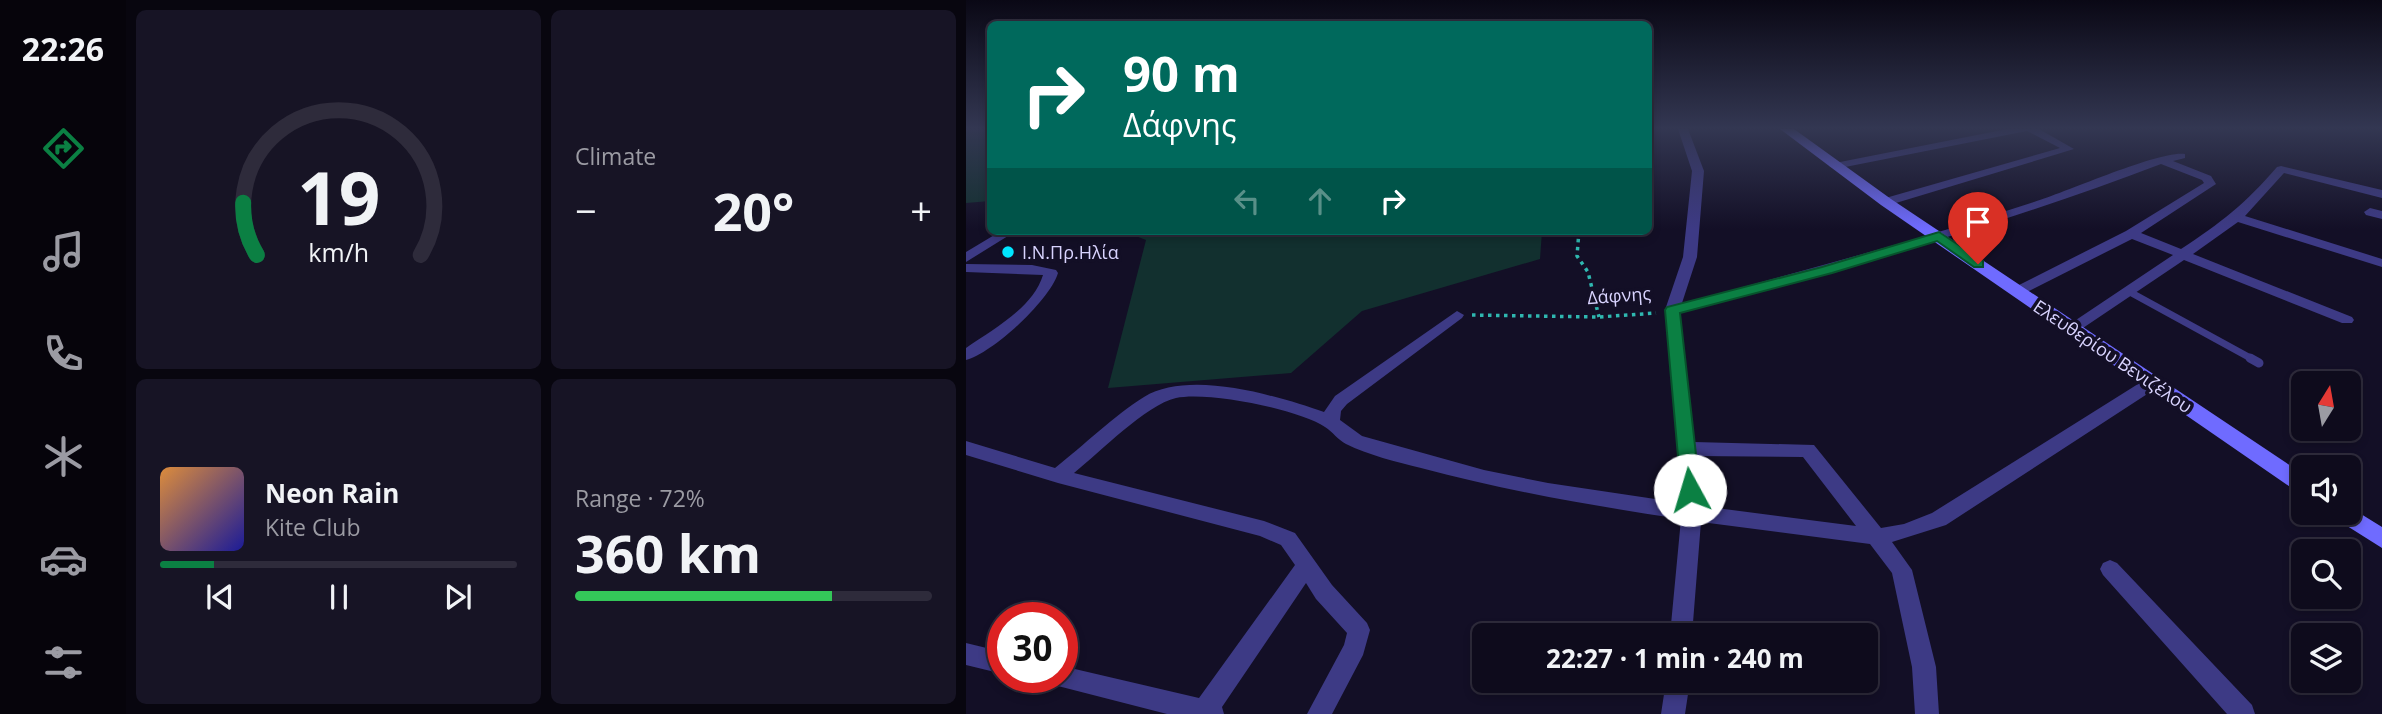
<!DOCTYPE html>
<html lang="en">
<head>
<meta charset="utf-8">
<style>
	:root { --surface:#0e0b1c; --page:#171425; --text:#f1f3f6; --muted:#9b9ba3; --line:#2e2b3b; --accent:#0b8043 }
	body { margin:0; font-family:"Open Sans",sans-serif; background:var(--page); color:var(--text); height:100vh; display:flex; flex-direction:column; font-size:26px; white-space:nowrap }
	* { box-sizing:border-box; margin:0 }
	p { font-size:23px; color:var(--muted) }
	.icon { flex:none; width:38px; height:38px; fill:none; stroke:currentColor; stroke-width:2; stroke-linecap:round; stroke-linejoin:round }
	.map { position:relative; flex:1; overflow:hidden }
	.drawer { display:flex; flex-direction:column; gap:10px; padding:10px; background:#08060f; width:840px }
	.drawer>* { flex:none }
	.banner { position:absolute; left:21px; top:21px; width:665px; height:214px; border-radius:10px; box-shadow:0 4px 10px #0003,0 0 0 2px var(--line); background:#00695c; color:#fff; overflow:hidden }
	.needle { width:46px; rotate:11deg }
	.controls { position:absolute; left:1325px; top:371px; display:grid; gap:14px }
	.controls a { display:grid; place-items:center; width:70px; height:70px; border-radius:10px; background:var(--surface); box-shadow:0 4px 10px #0003,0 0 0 2px var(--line); font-size:35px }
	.speed { position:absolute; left:21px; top:602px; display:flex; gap:14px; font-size:35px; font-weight:700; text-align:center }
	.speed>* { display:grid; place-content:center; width:91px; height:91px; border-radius:50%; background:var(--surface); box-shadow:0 4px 10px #0003,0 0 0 2px var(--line); line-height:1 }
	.speed .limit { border:10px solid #d22; background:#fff; color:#111 }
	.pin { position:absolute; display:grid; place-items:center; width:60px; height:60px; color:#fff; margin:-72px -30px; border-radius:50% 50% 50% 0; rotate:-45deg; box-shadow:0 0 7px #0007 }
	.pin .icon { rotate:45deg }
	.me { position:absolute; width:77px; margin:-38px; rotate:354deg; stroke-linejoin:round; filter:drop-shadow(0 0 5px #0008) }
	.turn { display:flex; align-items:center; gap:24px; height:147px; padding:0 21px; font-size:32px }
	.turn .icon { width:91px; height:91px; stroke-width:2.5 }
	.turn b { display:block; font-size:49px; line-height:60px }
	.lanes { display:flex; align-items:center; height:66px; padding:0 21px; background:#0003; justify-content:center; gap:35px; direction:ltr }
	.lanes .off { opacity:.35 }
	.big { font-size:52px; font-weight:700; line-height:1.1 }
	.drawer .tile { flex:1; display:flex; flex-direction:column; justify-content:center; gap:10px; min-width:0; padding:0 24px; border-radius:10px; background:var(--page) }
	.drawer .dial { align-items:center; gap:0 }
	.dial svg { height:182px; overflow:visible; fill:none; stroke:var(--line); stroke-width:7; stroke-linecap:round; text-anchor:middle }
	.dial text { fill:var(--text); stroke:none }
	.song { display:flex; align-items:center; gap:21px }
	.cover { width:84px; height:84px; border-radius:10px; background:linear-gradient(135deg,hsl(30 70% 55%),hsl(240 70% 35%)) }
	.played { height:7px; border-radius:4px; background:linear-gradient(90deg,var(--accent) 15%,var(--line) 15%) }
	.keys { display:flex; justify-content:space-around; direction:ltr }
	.heat { display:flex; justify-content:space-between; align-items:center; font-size:38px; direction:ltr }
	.charge { height:10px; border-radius:5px; background:linear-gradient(90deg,#34c759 72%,var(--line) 0) }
	.drawer .tiles { flex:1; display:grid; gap:10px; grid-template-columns:repeat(2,1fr) }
	.trip { position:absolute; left:506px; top:623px; width:406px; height:70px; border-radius:10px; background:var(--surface); box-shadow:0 4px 10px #0003,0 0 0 2px var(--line); font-weight:700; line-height:70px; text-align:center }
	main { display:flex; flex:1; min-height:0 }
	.tabs { display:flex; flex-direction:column; width:126px; justify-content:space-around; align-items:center; background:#06040b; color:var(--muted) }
	.tabs .icon { width:49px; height:49px }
	.tabs .active { color:var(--accent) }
	.tabs b { font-size:32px; color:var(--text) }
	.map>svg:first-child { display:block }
	.green { fill:#12302f }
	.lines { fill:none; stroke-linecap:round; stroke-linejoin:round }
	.path { stroke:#2fb8b0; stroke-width:3.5; stroke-dasharray:3.5 4.5; stroke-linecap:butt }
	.lane-far1 { stroke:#3d3a85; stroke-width:7 }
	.lane { stroke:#3d3a85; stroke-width:9 }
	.street { fill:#3d3a85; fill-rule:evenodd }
	.secondary { fill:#6f6bff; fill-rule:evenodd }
	.route { fill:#0b8043; stroke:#07532c; stroke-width:2 }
	.poi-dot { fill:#00e5ff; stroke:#130f26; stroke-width:2.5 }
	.labels { text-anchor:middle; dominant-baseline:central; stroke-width:7; stroke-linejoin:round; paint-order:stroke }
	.poi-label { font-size:18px; fill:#d9d4ff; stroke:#130f26; text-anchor:start }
	.street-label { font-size:18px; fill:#d9d4ff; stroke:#130f26 }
</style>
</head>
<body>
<main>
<nav class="tabs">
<b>22:26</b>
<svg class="icon active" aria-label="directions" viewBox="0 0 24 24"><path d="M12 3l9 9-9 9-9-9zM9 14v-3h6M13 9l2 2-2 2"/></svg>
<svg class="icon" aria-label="music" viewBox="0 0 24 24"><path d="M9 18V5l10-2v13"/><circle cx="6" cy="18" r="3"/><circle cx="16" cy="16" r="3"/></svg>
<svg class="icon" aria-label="phone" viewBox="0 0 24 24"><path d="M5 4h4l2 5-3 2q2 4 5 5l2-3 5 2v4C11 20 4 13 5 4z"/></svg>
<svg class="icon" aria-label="climate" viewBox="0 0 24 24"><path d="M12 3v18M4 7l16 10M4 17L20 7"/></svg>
<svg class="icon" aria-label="car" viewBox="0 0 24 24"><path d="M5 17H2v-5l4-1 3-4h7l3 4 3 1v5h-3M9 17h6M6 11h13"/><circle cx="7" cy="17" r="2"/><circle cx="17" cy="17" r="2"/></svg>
<svg class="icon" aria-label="filters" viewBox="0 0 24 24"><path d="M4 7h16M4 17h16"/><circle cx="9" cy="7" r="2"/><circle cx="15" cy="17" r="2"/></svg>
</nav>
<section class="drawer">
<div class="tiles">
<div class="tile dial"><svg viewBox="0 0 100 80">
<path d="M14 69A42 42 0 1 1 86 69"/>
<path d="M14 69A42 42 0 0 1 8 46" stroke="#0b8043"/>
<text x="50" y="56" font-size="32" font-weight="700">19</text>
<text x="50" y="72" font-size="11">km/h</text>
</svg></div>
<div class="tile"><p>Climate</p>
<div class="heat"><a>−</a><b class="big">20°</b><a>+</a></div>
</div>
<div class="tile">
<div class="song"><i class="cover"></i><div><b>Neon Rain</b><p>Kite Club</p></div></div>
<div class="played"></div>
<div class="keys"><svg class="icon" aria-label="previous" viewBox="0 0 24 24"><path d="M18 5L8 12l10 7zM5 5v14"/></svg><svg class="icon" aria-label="pause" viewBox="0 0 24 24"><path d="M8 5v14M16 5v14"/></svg><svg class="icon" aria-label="next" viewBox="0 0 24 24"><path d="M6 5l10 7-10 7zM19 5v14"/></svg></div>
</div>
<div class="tile"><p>Range · 72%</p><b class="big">360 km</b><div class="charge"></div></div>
</div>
</section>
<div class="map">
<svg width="1416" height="714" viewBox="0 0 1416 714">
	<rect width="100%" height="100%" fill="#130f26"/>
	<path class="green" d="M0 129H24V201L0 203Z
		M157 231H576L574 259 396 311 325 373 142 388 180 240Z"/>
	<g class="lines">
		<path class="path" d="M613 231 611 256 622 272 633 317
			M506 315 633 317 690 313"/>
		<path class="lane-far1" d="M1162 291 1288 360"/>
		<path class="lane" d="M1284 358 1293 363"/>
		<path class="street" d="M712 129H722L738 171 731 257 716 303C834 272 952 240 1068 202 1098 193 1194 150 1219 154V158L1207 161 1245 176 1250 184 1175 233 1215 249C1255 223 1280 203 1311 167L1315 166 1416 190V198L1318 173 1279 216 1416 259V267L1272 222 1227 254 1386 317 1388 320 1386 323H1376L1218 260 1111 332H1101L1098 329 1101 326 1207 255 1166 239 1057 294H1047L1045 291 1047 288 1160 231 1238 183 1236 180 1195 164C1038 224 876 270 714 312L728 442 848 445 915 528 938 524 966 513 1180 379H1192L1194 383 1192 387 980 525 926 542 946 570 970 667 973 714H949L946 667 926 573 904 544 735 522 726 635H704L715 519C628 506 541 491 455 468 431 462 402 455 380 444 372 440 367 432 359 427 332 409 241 391 210 398 180 405 134 452 108 473L298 521 329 533 366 585 401 623 404 630 397 655 366 714H341L378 645 381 633 350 599 340 583 256 707 258 714H201L88 685 84 677H96V666L233 698 329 565 315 545 294 536 92 483 0 455V441L89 468C117 446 149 415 178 397 224 369 311 396 358 412L369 396 491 311 498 315 496 318 381 404 375 411 374 420 396 436 518 470 582 483 716 503 699 310 717 257 726 171ZM730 456 837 457 890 526 735 506Z
			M1041 129H1073L1108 149 920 206 916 205V199L1094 148 1061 131 869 169 863 166 869 163Z
			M1404 208 1416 211V219L1400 215 1398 212Z
			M35 231H50L0 262V252Z
			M0 264 66 265 90 270 92 273C84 300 27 353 0 360V348C27 329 67 308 77 275L0 272Z
			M1144 560 1151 563 1286 705 1289 714H1261L1137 575 1134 569 1137 563Z
			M0 643 37 652V674L0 665Z
			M700 681H724L719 714H695Z"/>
		<path class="secondary" d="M814 129H828L925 199 1337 474V493L1330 491 915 205Z
			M1382 506 1416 527V548L1370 519 1367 513H1382Z"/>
	</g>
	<linearGradient id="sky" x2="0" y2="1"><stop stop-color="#0a0815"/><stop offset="0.56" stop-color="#333752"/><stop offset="1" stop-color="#333752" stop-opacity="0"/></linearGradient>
	<rect width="1416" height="229" fill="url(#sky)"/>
	<path class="route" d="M973 232 1017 261V267H1008L971 241 866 273 714 313 734 490 731 496 724 498 717 496 715 490 699 310 701 307 856 267Z"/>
	<circle class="poi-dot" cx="42" cy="252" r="7"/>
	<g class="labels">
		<g class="poi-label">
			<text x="56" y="252">Ι.Ν.Πρ.Ηλία</text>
		</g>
		<g class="street-label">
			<text transform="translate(653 295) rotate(-4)">Δάφνης</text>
			<text transform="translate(1147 356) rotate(34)">Ελευθερίου Βενιζέλου</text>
		</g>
	</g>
</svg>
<div class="controls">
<a><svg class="needle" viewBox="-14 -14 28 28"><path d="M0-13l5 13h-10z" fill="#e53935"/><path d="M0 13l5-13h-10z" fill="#9b9ba3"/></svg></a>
<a><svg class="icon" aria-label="sound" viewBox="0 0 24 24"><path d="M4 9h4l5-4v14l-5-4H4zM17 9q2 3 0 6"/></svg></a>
<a><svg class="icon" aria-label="search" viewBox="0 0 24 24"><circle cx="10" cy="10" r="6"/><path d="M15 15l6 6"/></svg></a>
<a><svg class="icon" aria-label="layers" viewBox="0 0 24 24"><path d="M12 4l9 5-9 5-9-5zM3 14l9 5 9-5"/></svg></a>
</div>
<div class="speed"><div class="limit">30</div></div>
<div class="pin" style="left:1012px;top:264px;background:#d93025"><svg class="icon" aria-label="arrive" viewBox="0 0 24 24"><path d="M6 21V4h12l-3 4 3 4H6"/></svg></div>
<svg class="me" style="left:724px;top:490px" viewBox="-20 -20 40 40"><circle r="19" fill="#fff"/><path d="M0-13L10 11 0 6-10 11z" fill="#0b8043"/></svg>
<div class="trip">22:27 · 1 min · 240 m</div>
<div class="banner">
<div class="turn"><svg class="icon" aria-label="right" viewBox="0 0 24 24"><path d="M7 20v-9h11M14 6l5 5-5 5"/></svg><div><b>90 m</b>Δάφνης</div></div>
<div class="lanes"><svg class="icon off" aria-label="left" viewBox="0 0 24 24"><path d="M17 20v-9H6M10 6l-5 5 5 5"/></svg><svg class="icon off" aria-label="ahead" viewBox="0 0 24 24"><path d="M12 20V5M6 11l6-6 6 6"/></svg><svg class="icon" aria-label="right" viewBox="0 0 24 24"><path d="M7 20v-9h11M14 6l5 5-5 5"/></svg></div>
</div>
</div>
</main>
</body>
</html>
